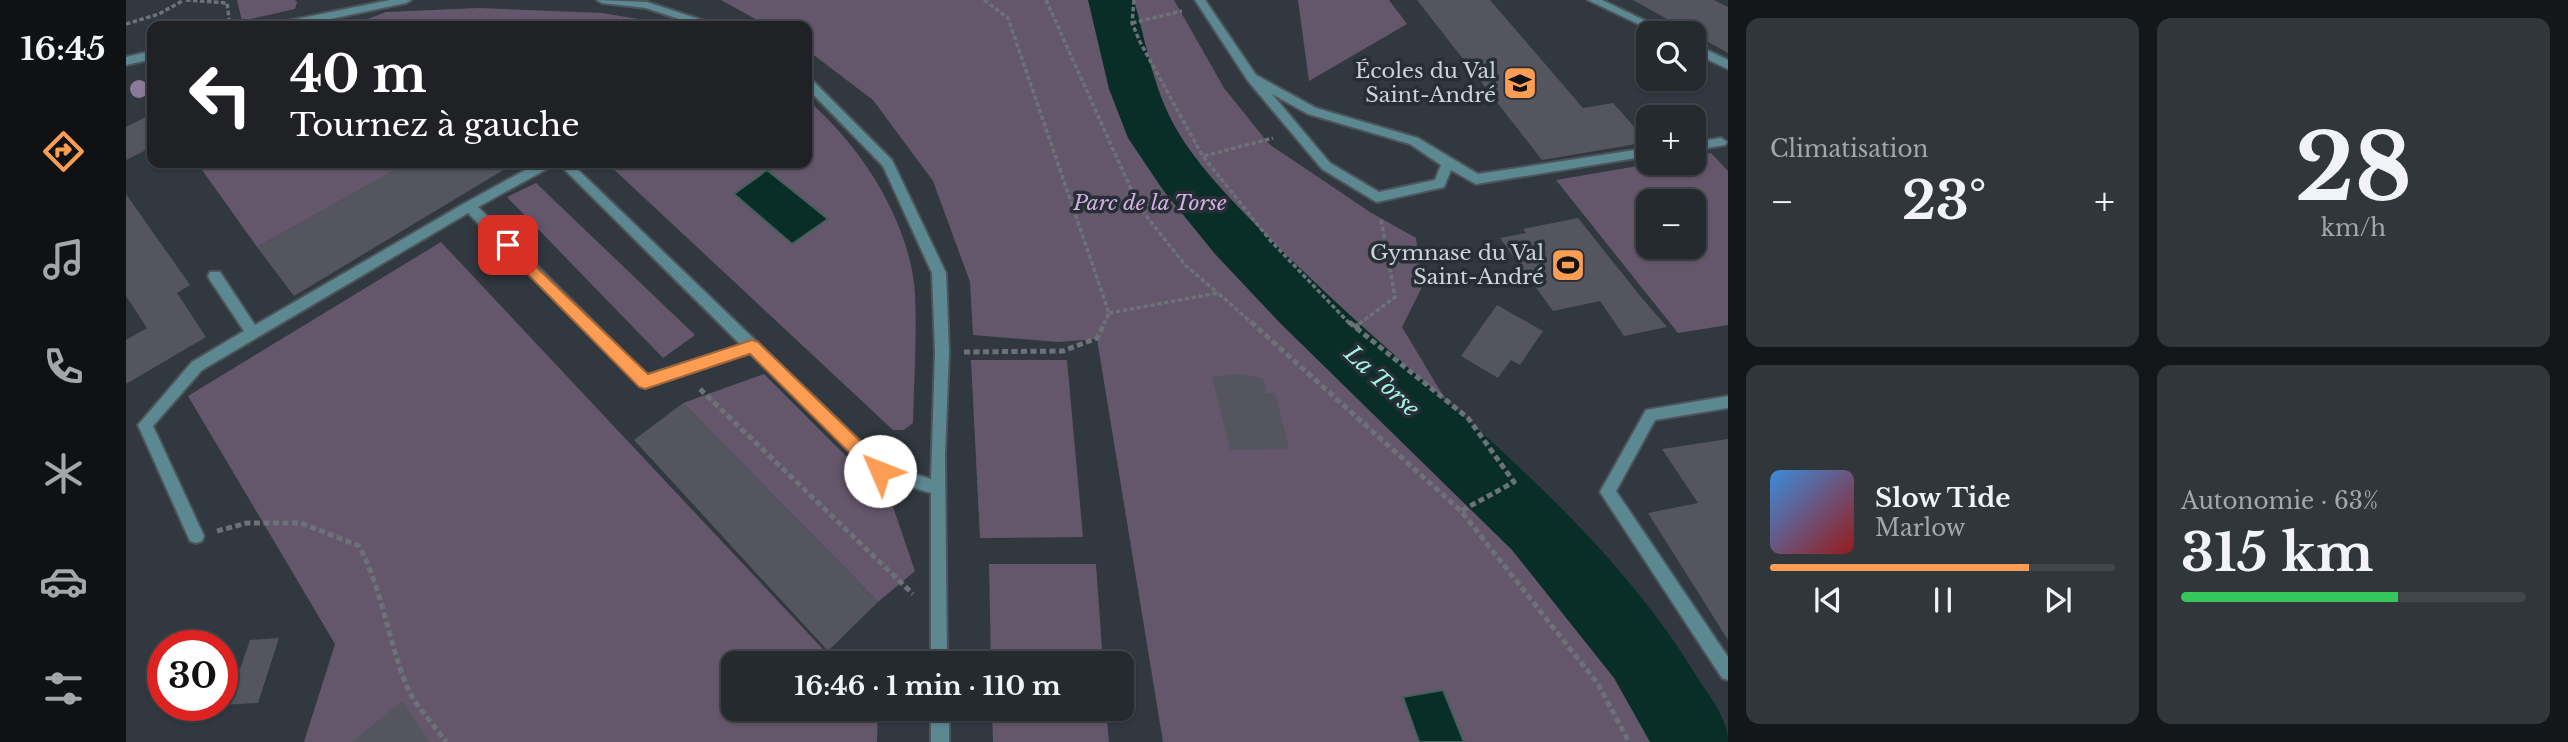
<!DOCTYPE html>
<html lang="fr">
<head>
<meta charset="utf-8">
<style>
	:root { --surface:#252a2f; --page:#31363b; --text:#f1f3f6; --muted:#a3a7aa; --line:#42464b; --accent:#fc9d53 }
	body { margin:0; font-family:"Libre Baskerville",serif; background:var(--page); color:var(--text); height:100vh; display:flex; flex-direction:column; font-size:26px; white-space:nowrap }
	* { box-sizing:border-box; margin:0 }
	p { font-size:23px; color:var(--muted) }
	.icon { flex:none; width:38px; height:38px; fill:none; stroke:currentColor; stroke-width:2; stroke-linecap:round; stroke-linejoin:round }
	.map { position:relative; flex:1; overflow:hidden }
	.sheet { display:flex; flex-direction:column; gap:18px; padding:18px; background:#14171a; width:840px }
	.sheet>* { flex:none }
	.guide { position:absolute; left:21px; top:21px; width:665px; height:147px; border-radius:14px; box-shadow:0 2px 5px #0004,0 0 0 2px var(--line); background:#202124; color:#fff; overflow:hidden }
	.controls { position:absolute; left:1510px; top:21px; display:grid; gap:14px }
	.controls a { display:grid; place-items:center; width:70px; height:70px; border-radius:14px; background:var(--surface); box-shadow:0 2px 5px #0004,0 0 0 2px var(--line); font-size:35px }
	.speed { position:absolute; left:21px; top:630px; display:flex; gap:14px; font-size:35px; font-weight:700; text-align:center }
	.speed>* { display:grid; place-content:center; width:91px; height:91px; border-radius:50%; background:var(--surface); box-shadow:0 2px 5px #0004,0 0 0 2px var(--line); line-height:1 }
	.speed .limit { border:10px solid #d22; background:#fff; color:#111 }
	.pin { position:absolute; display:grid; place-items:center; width:60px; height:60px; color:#fff; margin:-30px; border-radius:14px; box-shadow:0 4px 10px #0006 }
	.me { position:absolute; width:77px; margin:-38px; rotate:314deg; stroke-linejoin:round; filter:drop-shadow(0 0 5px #0008) }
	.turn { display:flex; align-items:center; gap:24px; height:147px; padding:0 28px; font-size:32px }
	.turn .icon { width:91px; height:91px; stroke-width:2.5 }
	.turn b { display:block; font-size:49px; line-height:60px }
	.big { font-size:52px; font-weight:700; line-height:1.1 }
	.sheet .widget { flex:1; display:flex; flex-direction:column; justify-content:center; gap:10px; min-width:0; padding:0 24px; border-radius:14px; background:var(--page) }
	.sheet .dial { align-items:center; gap:0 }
	.dial b { font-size:91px; line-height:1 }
	.song { display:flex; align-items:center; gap:21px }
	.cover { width:84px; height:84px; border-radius:10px; background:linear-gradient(135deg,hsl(210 70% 55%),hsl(0 70% 35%)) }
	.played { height:7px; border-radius:4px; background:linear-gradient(90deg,var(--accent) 75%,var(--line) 75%) }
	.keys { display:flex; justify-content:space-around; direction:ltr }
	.heat { display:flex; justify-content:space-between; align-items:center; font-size:38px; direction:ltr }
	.charge { height:10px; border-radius:5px; background:linear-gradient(90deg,#34c759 63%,var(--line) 0) }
	.sheet .tiles { flex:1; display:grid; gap:18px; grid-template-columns:repeat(2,1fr) }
	.trip { position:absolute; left:595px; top:651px; width:413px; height:70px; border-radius:14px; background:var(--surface); box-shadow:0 2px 5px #0004,0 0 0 2px var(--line); font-weight:700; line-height:70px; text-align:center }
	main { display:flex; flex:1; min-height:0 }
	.tabs { display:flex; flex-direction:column; width:126px; justify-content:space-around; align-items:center; background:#0f1113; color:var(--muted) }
	.tabs .icon { width:49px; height:49px }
	.tabs .selected { color:var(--accent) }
	.tabs b { font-size:32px; color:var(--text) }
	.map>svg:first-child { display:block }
	.green { fill:#65576b; fill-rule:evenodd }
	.water { fill:#092e28; stroke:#445f5c; stroke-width:2 }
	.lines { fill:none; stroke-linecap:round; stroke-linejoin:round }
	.river { fill:#092e28; fill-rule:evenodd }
	.building { fill:#54555f }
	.service-casing { stroke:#4d545a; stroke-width:4 }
	.minor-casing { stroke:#4d545a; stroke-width:4 }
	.tertiary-casing { stroke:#4d545a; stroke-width:4 }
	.path-far1 { stroke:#6c7278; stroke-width:3.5; stroke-dasharray:4.5 2.5; stroke-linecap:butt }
	.path { stroke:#6c7278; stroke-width:5; stroke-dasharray:6 3.5; stroke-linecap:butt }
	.service { fill:#5c8892; fill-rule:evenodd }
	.minor { fill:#5c8892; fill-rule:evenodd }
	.tertiary { fill:#5c8892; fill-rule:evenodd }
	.tree { fill:#8b7999 }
	.route { fill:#fc9d53; stroke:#a46636; stroke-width:2 }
	.labels { text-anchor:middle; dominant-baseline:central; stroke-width:7; stroke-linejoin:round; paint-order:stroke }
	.poi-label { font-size:21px; fill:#cdd2d6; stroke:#272e35; text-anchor:end }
	.park-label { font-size:21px; font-style:italic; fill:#d4afe3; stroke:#272e35 }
	.water-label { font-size:23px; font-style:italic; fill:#a2f3e3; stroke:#272e35 }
</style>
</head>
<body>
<main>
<nav class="tabs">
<b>16:45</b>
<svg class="icon selected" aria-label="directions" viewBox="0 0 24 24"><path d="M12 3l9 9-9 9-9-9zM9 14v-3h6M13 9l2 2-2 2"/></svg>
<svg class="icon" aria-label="music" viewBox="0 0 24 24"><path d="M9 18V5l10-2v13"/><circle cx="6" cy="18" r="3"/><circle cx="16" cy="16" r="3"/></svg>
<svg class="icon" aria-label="phone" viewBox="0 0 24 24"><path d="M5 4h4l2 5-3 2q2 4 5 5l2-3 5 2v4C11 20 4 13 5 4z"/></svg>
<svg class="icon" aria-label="climate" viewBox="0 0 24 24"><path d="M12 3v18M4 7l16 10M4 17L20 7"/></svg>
<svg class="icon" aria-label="car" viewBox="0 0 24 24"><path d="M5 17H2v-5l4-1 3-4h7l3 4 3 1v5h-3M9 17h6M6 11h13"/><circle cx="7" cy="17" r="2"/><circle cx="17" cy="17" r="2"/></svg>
<svg class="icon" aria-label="filters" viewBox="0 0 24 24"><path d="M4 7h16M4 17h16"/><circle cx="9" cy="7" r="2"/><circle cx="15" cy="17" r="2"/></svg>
</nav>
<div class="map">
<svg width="1602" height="742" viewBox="0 0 1602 742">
	<rect width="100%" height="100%" fill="#31383f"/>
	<path class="green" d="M111 0H169L171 2 169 9 116 21Z
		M595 0H1048L1098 88 1143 144 1244 212 1290 238 1297 285 1276 327 1379 499 1489 633 1570 742H1037L971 339 932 342 847 335 844 282 807 181 747 100 681 50V26H642Z
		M1172 0H1263L1281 24 1183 81Z
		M353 8 476 13 512 19 499 26H224L260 12Z
		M681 100C735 145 784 222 789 293 791 336 788 380 787 423L778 430H767L481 163H681Z
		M1585 153 1602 171V325L1552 333 1430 180 1529 163H1568V156ZM1522 201H1568V247H1522Z
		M71 163H265L271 169 131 247Z
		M410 183 569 335 537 358 381 197Z
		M315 242 710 663H607V709H752L751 742H178L209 644 62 396Z
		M845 360H941L957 537 854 538Z
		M638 374 765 501 789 571 752 602 557 403Z
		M863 564H970L977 663H865Z
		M866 709H980L983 742H867Z"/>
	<path class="water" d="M641 170 702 219 666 244 608 194Z
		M1317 690 1338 742H1293L1277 697Z"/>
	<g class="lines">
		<path class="river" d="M962 0H1008C1020 43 1028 92 1051 130 1077 176 1136 231 1174 268 1308 399 1468 510 1568 672 1580 692 1602 717 1602 742H1524L1488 678 1386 550 1154 323 1089 254 1037 190 1002 138 983 89Z"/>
	</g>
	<path class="building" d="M1291 0H1364L1457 108 1487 103 1522 142 1416 160Z
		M1507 0H1588L1602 7V53Z
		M26 114V147L0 160V127Z
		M281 163H389L168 296 131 247Z
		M0 194 64 285 51 293 80 337 0 384V340L21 328 0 296Z
		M1452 218 1515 297 1541 327 1498 336 1474 301 1427 311 1374 238 1400 233 1397 229Z
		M1371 305 1417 331 1394 365 1385 360 1372 378 1335 356Z
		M1112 374 1137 378 1141 393H1149L1163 449 1104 450 1086 377Z
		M557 403 752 602 702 651 508 440Z
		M1602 439V640L1522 513 1572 503 1536 449Z
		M153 638 132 703 96 705V670L114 669 124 640Z
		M276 701 304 742H226Z"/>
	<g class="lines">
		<g class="service-casing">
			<path id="service" d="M1069 0H1079L1130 75 1190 108 1292 138 1352 174 1522 148V156L1350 184 1325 170 1318 187 1251 202 1247 200 1196 169 1122 81ZM1146 94 1182 114 1284 144 1315 165 1309 180 1253 192 1204 163Z
				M1595 138 1601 142 1599 145 1568 150V142Z
				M1602 396V408L1529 420 1490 491 1602 657V680L1596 678 1474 492 1520 410Z"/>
		</g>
		<g class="minor-casing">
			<path id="minor" d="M264 0H285L280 3 171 26H151L156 22Z
				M471 0 521 2 588 24 589 26H574L520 8 476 3Z
				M26 51V59L0 65V57Z
				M681 78 685 79 766 160 820 273 823 352 819 455 821 663H805V493L749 476 624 353 519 388 514 386 342 213 76 370 27 426 78 536 76 541 70 543 64 541 12 425 66 362 118 331 84 280 82 276 84 272H94L129 325 339 203 412 163H428L426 166 352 207 521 375 615 345 432 163H445L759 465 805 479 809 352 806 273 757 166 681 88Z
				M805 709H823V742H805Z"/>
		</g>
		<g class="tertiary-casing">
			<path id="tertiary" d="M1462 0H1476L1545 33H1531Z
				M1568 44 1602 60V69L1568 53Z"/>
		</g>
		<path class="path-far1" d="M60 0 101 3 104 26
			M858 0 882 18 983 313 978 324
			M920 0 1013 207 1060 266 1092 293
			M1008 0 1006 23 1014 42 1076 155 1144 240 1224 324
			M1006 23 1056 11
			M0 24 33 14 58 0
			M1078 156 1147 138
			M983 313 1092 293 1127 324
			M1233 324 1269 297 1255 219"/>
		<path class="path" d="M1125 322 1335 511 1472 684 1503 742
			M1223 322 1342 418 1388 482 1335 511
			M1228 328 1236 322
			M838 352 937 351 971 338 979 322
			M574 389 787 594
			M91 531 121 523H175L233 546C257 591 262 642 282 689 291 708 308 725 320 742"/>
		<use href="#service" class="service"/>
		<use href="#minor" class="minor"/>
		<use href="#tertiary" class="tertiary"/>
	</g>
	<circle class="tree" cx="13" cy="89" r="9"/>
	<path class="route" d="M382 240 522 374 626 340 632 342 760 466 763 471 760 477H748L624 354 519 389 513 387 377 249V241Z"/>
	<defs>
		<g id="school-square" transform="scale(1.75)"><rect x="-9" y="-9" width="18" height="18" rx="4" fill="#fc9d53" stroke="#272e35"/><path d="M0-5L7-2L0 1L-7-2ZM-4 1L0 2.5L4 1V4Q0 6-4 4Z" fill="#111"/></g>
		<g id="stadium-square" transform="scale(1.75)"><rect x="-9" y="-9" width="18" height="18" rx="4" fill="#fc9d53" stroke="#272e35"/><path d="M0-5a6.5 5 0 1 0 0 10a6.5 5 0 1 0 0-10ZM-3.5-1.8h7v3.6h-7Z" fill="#111"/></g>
	</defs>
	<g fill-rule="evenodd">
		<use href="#school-square" x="1394" y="83"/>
		<use href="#stadium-square" x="1442" y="265"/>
	</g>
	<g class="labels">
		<g class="poi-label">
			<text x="1370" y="71">Écoles du Val<tspan x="1370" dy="24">Saint-André</tspan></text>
			<text x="1418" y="253">Gymnase du Val<tspan x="1418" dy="24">Saint-André</tspan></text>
		</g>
		<g class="park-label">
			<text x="1024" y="203">Parc de la Torse</text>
		</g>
		<g class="water-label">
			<text transform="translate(1256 381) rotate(43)">La Torse</text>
		</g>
	</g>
</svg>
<div class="controls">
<a><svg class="icon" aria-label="search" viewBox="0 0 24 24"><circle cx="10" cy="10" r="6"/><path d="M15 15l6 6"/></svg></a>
<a>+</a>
<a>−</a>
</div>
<div class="speed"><div class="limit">30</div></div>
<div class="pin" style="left:382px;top:245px;background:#d93025"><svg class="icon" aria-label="arrive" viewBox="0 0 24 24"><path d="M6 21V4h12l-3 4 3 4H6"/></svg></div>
<svg class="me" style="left:754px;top:471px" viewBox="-20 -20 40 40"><circle r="19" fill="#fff"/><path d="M0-13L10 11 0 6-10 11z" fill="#fc9d53"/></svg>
<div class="trip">16:46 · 1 min · 110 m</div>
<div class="guide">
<div class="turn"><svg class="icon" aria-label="left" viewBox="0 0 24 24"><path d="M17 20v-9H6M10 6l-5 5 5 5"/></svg><div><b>40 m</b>Tournez à gauche</div></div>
</div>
</div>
<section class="sheet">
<div class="tiles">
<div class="widget"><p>Climatisation</p>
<div class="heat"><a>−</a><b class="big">23°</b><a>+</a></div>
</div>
<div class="widget dial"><b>28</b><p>km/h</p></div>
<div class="widget">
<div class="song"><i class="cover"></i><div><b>Slow Tide</b><p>Marlow</p></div></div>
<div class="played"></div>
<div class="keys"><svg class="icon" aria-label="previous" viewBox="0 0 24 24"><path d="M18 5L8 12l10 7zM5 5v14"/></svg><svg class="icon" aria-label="pause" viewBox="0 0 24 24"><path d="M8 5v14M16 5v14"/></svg><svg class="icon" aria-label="next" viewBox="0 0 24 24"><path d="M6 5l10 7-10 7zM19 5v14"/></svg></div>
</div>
<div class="widget"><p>Autonomie · 63%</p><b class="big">315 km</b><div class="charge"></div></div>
</div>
</section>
</main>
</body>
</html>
